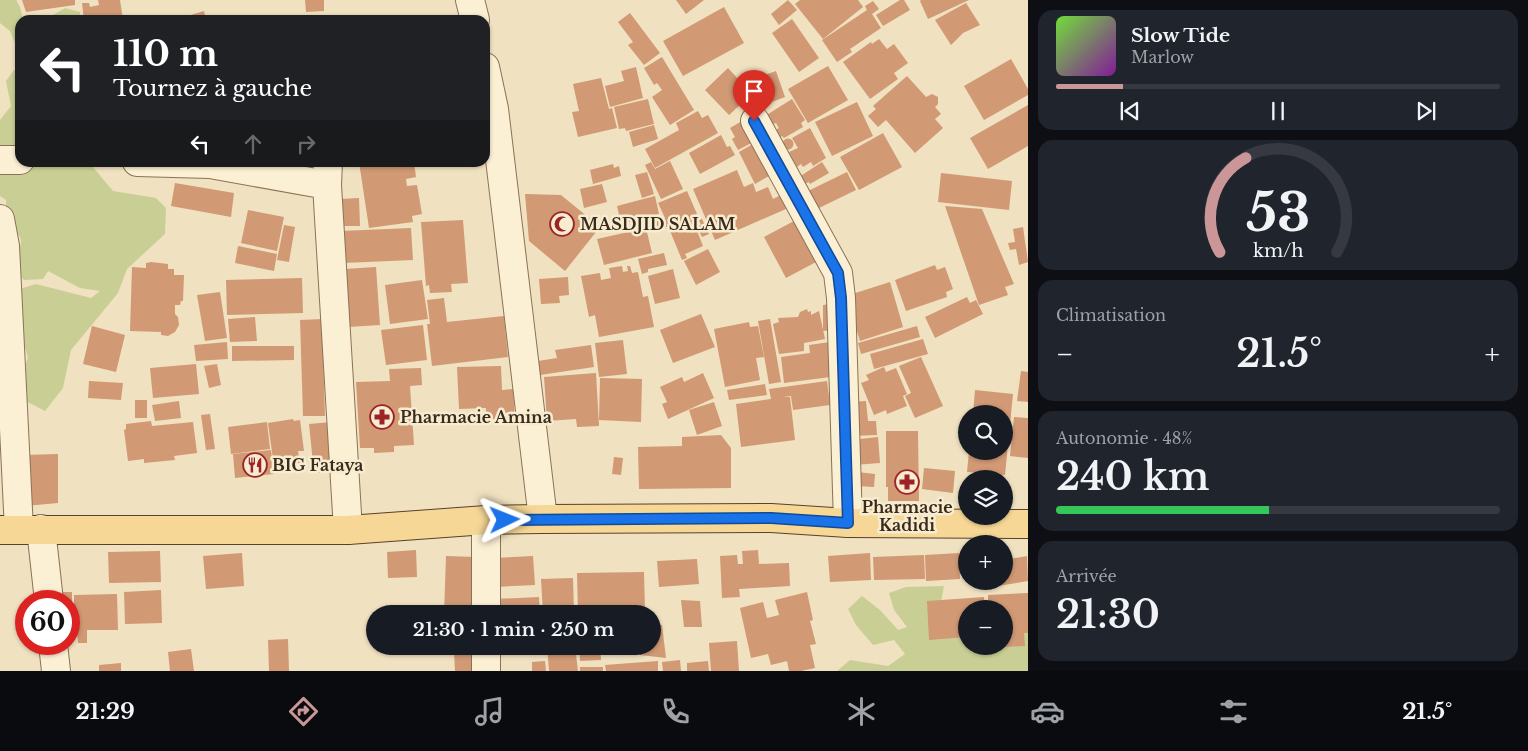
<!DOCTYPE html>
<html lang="fr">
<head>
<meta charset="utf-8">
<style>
	:root { --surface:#171b24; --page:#20242c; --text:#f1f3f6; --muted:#9ea1a6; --line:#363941; --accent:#cb9698 }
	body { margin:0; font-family:"Libre Baskerville",serif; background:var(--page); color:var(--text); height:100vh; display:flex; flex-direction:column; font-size:19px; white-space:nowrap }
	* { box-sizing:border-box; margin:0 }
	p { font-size:16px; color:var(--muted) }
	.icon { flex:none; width:28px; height:28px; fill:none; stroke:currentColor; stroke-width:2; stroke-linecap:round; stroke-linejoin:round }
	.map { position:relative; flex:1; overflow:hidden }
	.details { display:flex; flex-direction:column; gap:10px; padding:10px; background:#0d0f14; width:500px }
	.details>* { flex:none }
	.banner { position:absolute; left:15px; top:15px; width:475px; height:152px; border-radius:15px; box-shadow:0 1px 4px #0004; background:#202124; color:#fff; overflow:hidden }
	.buttons { position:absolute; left:958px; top:405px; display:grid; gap:10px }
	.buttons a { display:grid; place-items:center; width:55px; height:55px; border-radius:50%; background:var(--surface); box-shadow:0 1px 4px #0004; font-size:25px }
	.speed { position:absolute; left:15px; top:590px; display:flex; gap:10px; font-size:25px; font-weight:700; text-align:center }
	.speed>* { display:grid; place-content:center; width:65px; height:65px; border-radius:50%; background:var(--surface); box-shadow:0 1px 4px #0004; line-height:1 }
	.speed .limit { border:8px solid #d22; background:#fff; color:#111 }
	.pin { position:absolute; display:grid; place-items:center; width:42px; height:42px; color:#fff; margin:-51px -21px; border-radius:50% 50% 50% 0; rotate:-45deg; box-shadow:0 0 5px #0007 }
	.pin .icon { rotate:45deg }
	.me { position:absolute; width:55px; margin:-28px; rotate:88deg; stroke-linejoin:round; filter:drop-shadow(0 0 4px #0008) }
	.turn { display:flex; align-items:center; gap:18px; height:105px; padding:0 15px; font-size:22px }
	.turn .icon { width:65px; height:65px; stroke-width:2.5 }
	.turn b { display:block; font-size:35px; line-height:42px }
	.lanes { display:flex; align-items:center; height:48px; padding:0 15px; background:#0003; justify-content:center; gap:25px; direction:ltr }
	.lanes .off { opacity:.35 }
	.big { font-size:38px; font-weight:600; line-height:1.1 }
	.details .tile { flex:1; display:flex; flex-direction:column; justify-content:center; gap:8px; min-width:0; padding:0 18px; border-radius:15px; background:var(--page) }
	.details .dial { align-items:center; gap:0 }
	.dial svg { height:130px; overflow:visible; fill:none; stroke:var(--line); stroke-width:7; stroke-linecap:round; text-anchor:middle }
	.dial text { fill:var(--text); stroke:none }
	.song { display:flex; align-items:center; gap:15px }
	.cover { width:60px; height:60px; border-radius:8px; background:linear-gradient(135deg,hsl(100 70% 55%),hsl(290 70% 35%)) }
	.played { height:5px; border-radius:2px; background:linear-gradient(90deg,var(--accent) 15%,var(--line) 15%) }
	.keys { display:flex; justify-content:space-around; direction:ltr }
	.heat { display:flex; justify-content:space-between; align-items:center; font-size:28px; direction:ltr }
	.charge { height:8px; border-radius:4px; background:linear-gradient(90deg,#34c759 48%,var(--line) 0) }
	.trip { position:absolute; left:366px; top:605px; width:295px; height:50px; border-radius:25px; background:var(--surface); box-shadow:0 1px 4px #0004; font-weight:600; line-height:50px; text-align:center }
	.tab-bar { display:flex; height:80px; justify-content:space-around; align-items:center; background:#090b0e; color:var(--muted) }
	.tab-bar .icon { width:35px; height:35px }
	.tab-bar .current { color:var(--accent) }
	.tab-bar b { font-size:22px; color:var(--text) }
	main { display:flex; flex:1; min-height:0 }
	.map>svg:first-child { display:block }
	.green { fill:#c9cf94 }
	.building { fill:#d19974 }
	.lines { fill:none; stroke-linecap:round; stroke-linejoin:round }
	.minor-casing { stroke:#8b7257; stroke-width:30 }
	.major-casing { stroke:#58402c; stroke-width:30 }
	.minor { stroke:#fbefd4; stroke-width:28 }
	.major { stroke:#f6d796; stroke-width:28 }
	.route-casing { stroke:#114b97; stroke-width:12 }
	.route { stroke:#1a73e8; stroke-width:9 }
	.labels { text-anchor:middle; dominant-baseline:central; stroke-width:5; stroke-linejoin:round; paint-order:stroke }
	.poi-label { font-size:16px; font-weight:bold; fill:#392a1c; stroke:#f7ebd0; text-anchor:start }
</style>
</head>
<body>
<main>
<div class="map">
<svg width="1028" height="671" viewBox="0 0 1028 671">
	<rect width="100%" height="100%" fill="#f0e1c0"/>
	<path class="green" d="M0 0H16L20 7 23 20H20V50H18L10 31 0 23Z
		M65 8 80 12V20H39L48 18Z
		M14 70 20 72V162L92 163 93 167 113 191 156 198 166 208 165 234 127 269 118 293 71 350 63 388 45 411 14 395 28 358 10 292 36 284 91 298 100 291 80 288 48 271 43 279 24 280 9 265C25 240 26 242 6 219V200L0 196V120L11 106 6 81Z
		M944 586 939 613 955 630 966 632V646H1004V639L1028 625V671H837L850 660 888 666 905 654 894 640 873 645 856 625 848 609 862 596 880 610 898 630 907 627 894 610 889 593 906 587Z"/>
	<path class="building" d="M22 0H75V5L26 12Z
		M98 0H120L123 20H84L82 3H89L90 7 99 5Z
		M305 0H324V11L306 12Z
		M676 0H704L686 14Z
		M788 0 797 10 779 25 771 14Z
		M800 0H858L863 7 823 39 795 4Z
		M900 0H904L910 10 883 26 876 15Z
		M921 0H969L928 19 920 1Z
		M873 1 879 9 872 14 881 28 850 49 852 52 837 62 822 40 867 10 865 6Z
		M966 3 980 25 963 33 951 45 935 20Z
		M724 7 744 43 683 76 663 41Z
		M204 11 206 20H182L181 18Z
		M630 13 660 53 644 65 628 45 633 42 618 22Z
		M792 19 819 58 799 72 772 33Z
		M879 39 887 49 894 44 908 63 894 73 898 79 870 99 843 62 871 42 872 44Z
		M662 57 694 110 670 125 652 97 662 90 657 83 654 85 644 68Z
		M1011 59 1028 89V95L984 120 964 86Z
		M828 66 848 100 808 123 788 89Z
		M636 67 643 98 610 107 605 86 624 81 621 71Z
		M728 68 752 94 729 115 705 90Z
		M776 71 785 97 764 105 754 79Z
		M907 76 926 97 932 94 938 97V104L935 107 941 114 935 119 943 128 915 153 886 120 878 127 868 116 876 109 873 106Z
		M601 78 609 109 612 108 617 128 578 137 572 112 579 111 573 84Z
		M648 99 654 124 626 131 625 128 619 129 614 107Z
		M792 99 805 120 801 123 803 127 784 138 782 136 778 138 774 131 779 128 776 123 771 125 765 116Z
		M857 102 873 136 832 156 815 122Z
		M1028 105V146L988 169 970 138Z
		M698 111 702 118 708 115 718 133 655 168 645 149 679 130 676 123Z
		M742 121 753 142 738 150 732 139 735 137 730 128Z
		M654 125 658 139 633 147 629 132Z
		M810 128 826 158 813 166 811 162 803 167 801 164 797 167 789 152 798 148 792 138Z
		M883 133 902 167 859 190 840 157Z
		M721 135 727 147 730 146 735 155 700 174 689 153Z
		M782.5 144a5.5 5.5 0 1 1 11 0a5.5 5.5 0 1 1-11 0Z
		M753 144 769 176 755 184 739 152Z
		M670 161 683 189 661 199 645 165 651 162 655 169Z
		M359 162H414L416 177 406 179 407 186 417 185 422 214 412 216 413 222 369 228Z
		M822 162 829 173 810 184 809 182 800 186 796 179Z
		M613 164 614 168 619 166 621 176 593 184 590 170Z
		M737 170 744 187 753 183 756 192 768 187 773 199 781 195 786 209 715 240 693 189Z
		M647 172 654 194 642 198 635 175Z
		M847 172 856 190 817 209 808 191Z
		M941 173 1012 181 1009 210 938 202Z
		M175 183 234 193 231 217 171 206Z
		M602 184 607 202 584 208 580 189Z
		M687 191 697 214 695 215 699 224 695 226 703 246 685 254 687 258 682 260 668 226 659 231 655 222 665 218 658 203Z
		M525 194 561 195 600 227 565 271 529 241Z
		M655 196 659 214 621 224 617 206Z
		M359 198 360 226H343L341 199Z
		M945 206 982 209 1014 284 1005 287 1008 295 979 305Z
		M248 210 284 217 277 251 241 243Z
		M702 219 709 234 702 237 697 227 701 225 699 220Z
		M463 220 468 283 451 284 452 292 430 293 429 285 426 286 421 222Z
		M794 221 816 262 786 278 764 237Z
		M284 225 295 227 289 262 277 260Z
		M1023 227 1028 262 1019 265 1016 249 1010 250 1008 243 1015 242 1013 229Z
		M411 228 413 260 343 263 341 231Z
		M646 228 652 253 604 265 597 239Z
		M238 246 277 254 274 271 235 263Z
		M708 249 720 272 696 285 684 261Z
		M664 253 667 265 648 269V272L642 274 638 259Z
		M151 262 168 264V269H174V275H184L183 301H181L180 305H175V314L178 317 179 325 175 332 168 336 161 335V332L130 331 132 267 146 268V263Z
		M935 265 937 270 945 267 953 289 946 292 947 297 906 311 895 280Z
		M622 266 623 272 628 271 627 266H630L632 273 638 272 643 297 648 296 654 327 599 337 595 315 589 317 581 276 600 273 601 280 611 278 609 268Z
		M376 267 380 325 348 327 344 269Z
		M673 269 680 298 655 304 648 276Z
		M568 277 569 295 559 296 560 303 541 304 539 279Z
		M302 278 303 313 227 315 226 280Z
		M422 280 428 319 390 324 385 285Z
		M890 282 903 327 860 341 846 296Z
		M220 292 227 338 205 341 197 295Z
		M967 297 970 303 976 300 983 314 935 338 925 317Z
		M444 298 447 322 504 316 508 357 432 366 427 324H430L427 300Z
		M831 304 832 330 823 331V305Z
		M807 309 808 312 811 311V315L819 311 825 339 804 343V351L779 354 773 324 779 322 778 318 798 317 800 312Z
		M701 314 715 347 673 363 660 330Z
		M255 317 257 341 230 342 228 319Z
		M322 319 325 416H303L300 320Z
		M770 319 781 382 769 384 758 321Z
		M749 322 750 327 758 326 764 357 756 358 760 380 725 387 714 329Z
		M423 325 427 360 386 365 381 330Z
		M92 326 125 335 116 372 83 364Z
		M917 326 920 337 861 354 858 343Z
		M828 333H832L838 376 784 383 781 357 810 353 809 345 830 342Z
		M923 339 928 354 874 369 870 354Z
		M623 340 627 374 599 377 595 343Z
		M227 342 228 359 196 361 194 345Z
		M591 345 594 367 540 375 538 361 557 358 555 350Z
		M232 346H294V360L232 361Z
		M921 357 943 406 915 418 905 396 911 393 899 366Z
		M196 364 199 394 153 398 150 368Z
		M217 364 221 385 209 388 204 366Z
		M501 366 502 390 513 389 515 419H486V408L459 409 457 367Z
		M884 367 886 372 896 368 907 394 903 396 907 406 887 414 886 410 874 415 861 383 869 380 866 375Z
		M421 368 422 385 410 386 414 445 394 446V452L374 453V448H360L356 382 390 381 389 369Z
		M1021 371 1028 372V402L1017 401Z
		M596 373 599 426 577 427 576 419 547 421 544 377Z
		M703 373 714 398 668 419 662 404 667 402 660 387 682 377 684 382Z
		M600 378 642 379 641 422 599 420Z
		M89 381 123 383 121 400 88 398Z
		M827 381 830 405 793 410 791 396 783 397H790L795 440 741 447 736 404 771 399 769 389Z
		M765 384 767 395 729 400 727 390Z
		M975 390 1013 394 1005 475 967 472 969 451H1004V414H973Z
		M135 400H147V418H135Z
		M179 401 181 418 155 421 152 405Z
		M866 401 868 421H876L877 435 853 436 851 402Z
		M714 402 722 426 697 435 689 410Z
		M210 414 215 449 206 450 201 415Z
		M1014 417 1028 418V458L1010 456Z
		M293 419 294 421 300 420 304 451H298L300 463 274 466 268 423Z
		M151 421 152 426 193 422 197 453 174 456 175 460 144 463V459L128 461 124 430 126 429V424Z
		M267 422 270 449 231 454 228 427Z
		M332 422 336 471 314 473 309 424Z
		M886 431H918L919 501H888V487H886Z
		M721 435 731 448V488L639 489 638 447 682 446V437Z
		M878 437 880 463 854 465 851 440Z
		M271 450 274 474 235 478 233 454Z
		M58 454V503L25 506 23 455Z
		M614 457 623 458 621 475 612 474Z
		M924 468 955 471 953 493 922 489Z
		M857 472 875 474 874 487 856 486Z
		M416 550 417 577 388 578 387 552Z
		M758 550 759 564 789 563 790 586 739 589 740 597 722 598 720 556 737 555 738 564H743L742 551Z
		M160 551 161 582 109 583 108 552Z
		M242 553 244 586 206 589 203 556Z
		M870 553 871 580 830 582 828 556Z
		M959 553 960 579 926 581 925 555Z
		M960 553H966V575H961Z
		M924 555 925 579 874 580 873 557Z
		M446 556 474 557 472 614H444Z
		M533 556 535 585 495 587 493 558Z
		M1027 556 1028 581 998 586V581H1004V560Z
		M697 559 699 584 659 587 657 561Z
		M644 572 645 612 578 613 577 573Z
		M573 578 574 614H543L541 579Z
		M161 590 162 623 125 624 124 592Z
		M53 592H72V620H69V601H53Z
		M807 592 813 620 810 621 816 644 810 645 815 668 801 671H789L787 661 771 665 768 654 751 658 740 608 763 602 767 618 779 615 775 600Z
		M1028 593V633H1024L1025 646 1004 647V609H988V595Z
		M117 594 118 630H87V643H78L77 630 74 631V595Z
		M539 597 540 614H495L494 599Z
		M984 597 985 609H966V637L929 640 927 601Z
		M681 600 700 601 702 627H684Z
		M652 625H662L666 658 640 655 639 646H652Z
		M288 639 289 671H269L268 640Z
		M737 641 739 671H711L709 643Z
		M547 646H575L578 671H549Z
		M579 646H600L601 660 580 661Z
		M191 649 194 671H170L168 652Z
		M454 652 475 653V671H455Z
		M680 660 681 671H663L662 662Z
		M545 661 546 671H532V662Z
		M658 661V671H606L605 665Z
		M708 661 709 671H687V663Z
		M121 663V671H99V665Z
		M580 667H603V671H580Z"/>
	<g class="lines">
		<g class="minor-casing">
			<path id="minor" d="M470 0 475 20
				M485 67 494 109 543 519
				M755 121 838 273 841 298 848 523
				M0 160H20
				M137 162 210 164 327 185 348 530
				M327 185 328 162
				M0 219 5 246 19 530
				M41 529 49 601
				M486 614V520
				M53 644 56 671
				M486 671V646"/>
		</g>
		<g class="major-casing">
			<path id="major" d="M0 530H348L486 520 543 519 771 518 848 523 1028 524"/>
		</g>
		<use href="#minor" class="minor"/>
		<use href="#major" class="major"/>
	</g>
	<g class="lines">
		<g class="route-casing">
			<path id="route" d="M505 520 771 518 848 523 841 298 838 273 754 121"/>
		</g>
		<use href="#route" class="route"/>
	</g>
	<defs>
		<g id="mosque-ring" transform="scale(1.25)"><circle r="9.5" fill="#f7ebd0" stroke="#9d2426" stroke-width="1.5"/><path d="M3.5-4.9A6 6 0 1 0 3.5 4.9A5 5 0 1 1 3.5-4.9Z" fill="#9d2426"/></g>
		<g id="pharmacy-ring" transform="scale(1.25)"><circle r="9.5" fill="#f7ebd0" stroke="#9d2426" stroke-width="1.5"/><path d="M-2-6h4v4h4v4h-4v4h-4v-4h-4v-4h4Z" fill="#9d2426"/></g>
		<g id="restaurant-ring" transform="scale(1.25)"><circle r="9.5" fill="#f7ebd0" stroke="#9d2426" stroke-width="1.5"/><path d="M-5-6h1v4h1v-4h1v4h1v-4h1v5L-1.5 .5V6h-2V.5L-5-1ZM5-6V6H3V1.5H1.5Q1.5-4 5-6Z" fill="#9d2426"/></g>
	</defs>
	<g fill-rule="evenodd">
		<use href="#mosque-ring" x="562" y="224"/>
		<use href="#pharmacy-ring" x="382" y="417"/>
		<use href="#restaurant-ring" x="255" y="465"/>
		<use href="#pharmacy-ring" x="907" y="482"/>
	</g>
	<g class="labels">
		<g class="poi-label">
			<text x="580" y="224">MASDJID SALAM</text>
			<text x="400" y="417">Pharmacie Amina</text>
			<text x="272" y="465">BIG Fataya</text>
			<text x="907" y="507" text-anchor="middle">Pharmacie<tspan x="907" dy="18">Kadidi</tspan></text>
		</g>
	</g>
</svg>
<div class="buttons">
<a><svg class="icon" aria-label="search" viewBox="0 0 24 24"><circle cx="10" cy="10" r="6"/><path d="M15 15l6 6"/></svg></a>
<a><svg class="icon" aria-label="layers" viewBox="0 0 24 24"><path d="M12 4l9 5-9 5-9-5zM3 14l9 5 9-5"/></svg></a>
<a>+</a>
<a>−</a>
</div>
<div class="speed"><div class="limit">60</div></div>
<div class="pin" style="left:754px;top:121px;background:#d93025"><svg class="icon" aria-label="arrive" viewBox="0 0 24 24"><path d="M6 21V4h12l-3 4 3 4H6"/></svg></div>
<svg class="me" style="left:505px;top:520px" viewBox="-20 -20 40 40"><path d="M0-17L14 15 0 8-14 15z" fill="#1a73e8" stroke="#fff" stroke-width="4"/></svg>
<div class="trip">21:30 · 1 min · 250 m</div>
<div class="banner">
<div class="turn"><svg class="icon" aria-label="left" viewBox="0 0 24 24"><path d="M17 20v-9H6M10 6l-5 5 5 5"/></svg><div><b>110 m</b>Tournez à gauche</div></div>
<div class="lanes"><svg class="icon" aria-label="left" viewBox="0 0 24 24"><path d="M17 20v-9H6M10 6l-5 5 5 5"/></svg><svg class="icon off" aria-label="ahead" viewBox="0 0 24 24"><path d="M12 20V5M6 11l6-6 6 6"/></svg><svg class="icon off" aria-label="right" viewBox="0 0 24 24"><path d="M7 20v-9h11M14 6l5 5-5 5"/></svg></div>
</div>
</div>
<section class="details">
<div class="tile">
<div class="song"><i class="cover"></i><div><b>Slow Tide</b><p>Marlow</p></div></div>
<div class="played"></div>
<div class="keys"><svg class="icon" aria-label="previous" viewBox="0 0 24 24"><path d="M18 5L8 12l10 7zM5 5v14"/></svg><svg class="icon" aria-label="pause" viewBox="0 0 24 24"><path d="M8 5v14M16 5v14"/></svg><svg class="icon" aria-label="next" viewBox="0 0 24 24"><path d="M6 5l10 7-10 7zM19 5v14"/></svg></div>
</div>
<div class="tile dial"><svg viewBox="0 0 100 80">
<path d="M14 69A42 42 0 1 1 86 69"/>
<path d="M14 69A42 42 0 0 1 30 11" stroke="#cb9698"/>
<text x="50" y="56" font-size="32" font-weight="700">53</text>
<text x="50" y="72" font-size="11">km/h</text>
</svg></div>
<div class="tile"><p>Climatisation</p>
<div class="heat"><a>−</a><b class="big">21.5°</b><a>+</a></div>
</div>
<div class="tile"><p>Autonomie · 48%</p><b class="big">240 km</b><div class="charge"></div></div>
<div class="tile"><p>Arrivée</p><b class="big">21:30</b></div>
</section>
</main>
<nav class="tab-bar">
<b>21:29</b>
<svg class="icon current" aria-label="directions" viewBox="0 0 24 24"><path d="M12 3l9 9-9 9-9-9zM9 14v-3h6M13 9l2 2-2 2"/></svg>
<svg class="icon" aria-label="music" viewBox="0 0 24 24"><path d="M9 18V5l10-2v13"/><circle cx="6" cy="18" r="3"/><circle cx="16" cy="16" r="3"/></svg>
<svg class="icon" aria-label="phone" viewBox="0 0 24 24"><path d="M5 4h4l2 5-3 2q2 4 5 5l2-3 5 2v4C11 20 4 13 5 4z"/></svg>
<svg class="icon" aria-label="climate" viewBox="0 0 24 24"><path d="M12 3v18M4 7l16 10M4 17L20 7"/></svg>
<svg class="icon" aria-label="car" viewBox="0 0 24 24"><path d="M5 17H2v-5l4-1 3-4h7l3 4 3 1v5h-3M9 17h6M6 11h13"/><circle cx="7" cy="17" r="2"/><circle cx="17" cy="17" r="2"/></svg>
<svg class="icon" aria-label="filters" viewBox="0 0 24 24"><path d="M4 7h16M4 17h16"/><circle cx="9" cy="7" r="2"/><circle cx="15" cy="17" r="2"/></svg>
<b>21.5°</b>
</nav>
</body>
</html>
